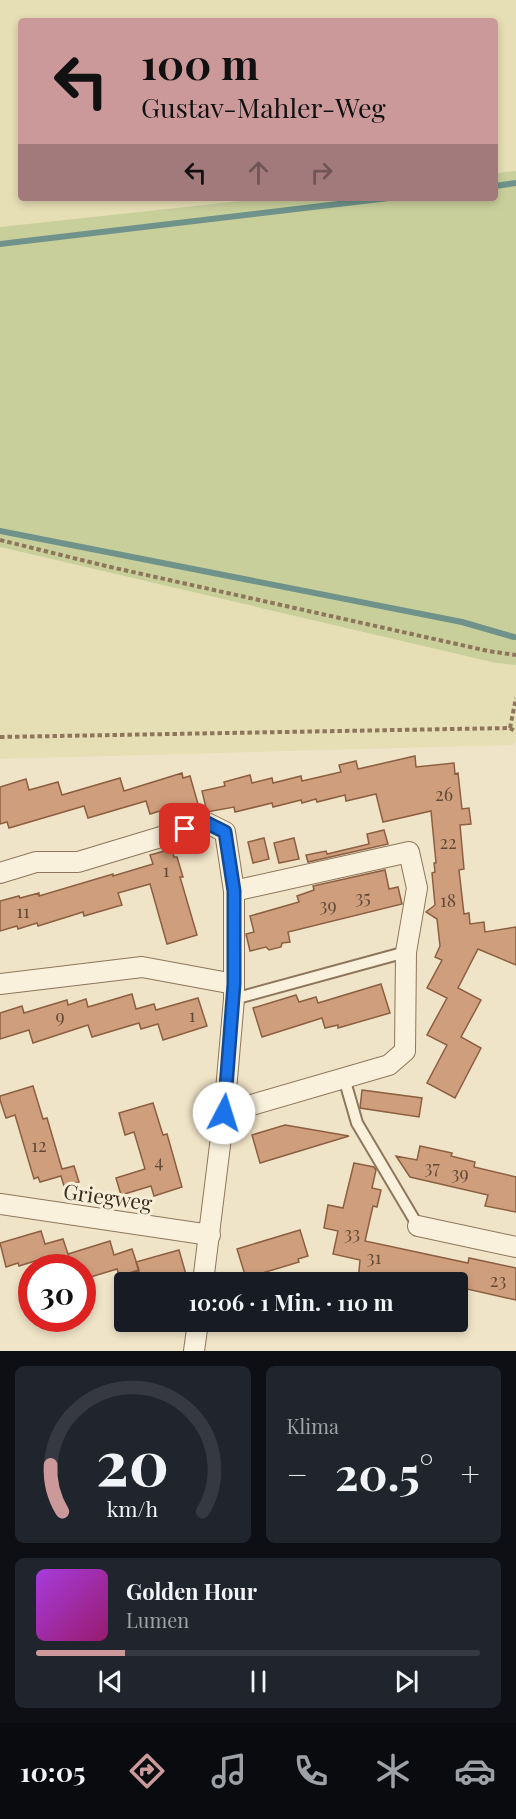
<!DOCTYPE html>
<html lang="de">
<head>
<meta charset="utf-8">
<style>
	:root { --surface:#171b24; --page:#20242c; --text:#f1f3f6; --muted:#9ea1a6; --line:#363941; --accent:#cc999b }
	body { margin:0; font-family:"Playfair Display",serif; background:var(--page); color:var(--text); height:100vh; display:flex; flex-direction:column; font-size:22px; white-space:nowrap }
	* { box-sizing:border-box; margin:0 }
	p { font-size:20px; color:var(--muted) }
	.icon { flex:none; width:33px; height:33px; fill:none; stroke:currentColor; stroke-width:2; stroke-linecap:round; stroke-linejoin:round }
	.map { position:relative; height:1351px; overflow:hidden }
	.panel { display:flex; flex-direction:column; gap:15px; padding:15px; background:#0d0f14; flex:1 }
	.panel>* { flex:none }
	.banner { position:absolute; left:18px; top:18px; width:480px; height:183px; border-radius:6px; box-shadow:0 3px 9px #0003; background:#cc999b; color:#111; overflow:hidden }
	.speed { position:absolute; left:18px; top:1254px; display:flex; gap:12px; font-size:30px; font-weight:700; text-align:center }
	.speed>* { display:grid; place-content:center; width:78px; height:78px; border-radius:50%; background:var(--surface); box-shadow:0 3px 9px #0003; line-height:1 }
	.speed .limit { border:9px solid #d22; background:#fff; color:#111 }
	.pin { position:absolute; display:grid; place-items:center; width:51px; height:51px; color:#fff; margin:-26px; border-radius:12px; box-shadow:0 3px 9px #0006 }
	.me { position:absolute; width:66px; margin:-33px; rotate:5deg; stroke-linejoin:round; filter:drop-shadow(0 0 4px #0008) }
	.turn { display:flex; align-items:center; gap:21px; height:126px; padding:0 24px; font-size:27px }
	.turn .icon { width:78px; height:78px; stroke-width:2.5 }
	.turn b { display:block; font-size:42px; line-height:51px }
	.lanes { display:flex; align-items:center; height:57px; padding:0 24px; background:#0003; justify-content:center; gap:30px; direction:ltr }
	.lanes .off { opacity:.35 }
	.big { font-size:45px; font-weight:700; line-height:1.1 }
	.panel .card { flex:1; display:flex; flex-direction:column; justify-content:center; gap:9px; min-width:0; padding:0 21px; border-radius:9px; background:var(--page) }
	.panel .dial { align-items:center; gap:0 }
	.dial svg { height:156px; overflow:visible; fill:none; stroke:var(--line); stroke-width:7; stroke-linecap:round; text-anchor:middle }
	.dial text { fill:var(--text); stroke:none }
	.song { display:flex; align-items:center; gap:18px }
	.cover { width:72px; height:72px; border-radius:9px; background:linear-gradient(135deg,hsl(280 70% 55%),hsl(320 70% 35%)) }
	.played { height:6px; border-radius:3px; background:linear-gradient(90deg,var(--accent) 20%,var(--line) 20%) }
	.keys { display:flex; justify-content:space-around; direction:ltr }
	.heat { display:flex; justify-content:space-between; align-items:center; font-size:33px; direction:ltr }
	.panel .tiles { flex:1; display:grid; gap:15px; grid-template-columns:1fr 1fr }
	.card:last-child { grid-column:span 2 }
	.trip { position:absolute; left:114px; top:1272px; width:354px; height:60px; border-radius:6px; background:var(--surface); box-shadow:0 3px 9px #0003; font-weight:700; line-height:60px; text-align:center }
	.menu { display:flex; height:96px; justify-content:space-around; align-items:center; background:#090b0e; color:var(--muted) }
	.menu .icon { width:42px; height:42px }
	.menu .selected { color:var(--accent) }
	.menu b { font-size:27px; color:var(--text) }
	.map>svg:first-child { display:block }
	.farmland { fill:#e6deb5 }
	.green { fill:#c9cf9b }
	.lines { fill:none; stroke-linecap:round; stroke-linejoin:round }
	.stream { stroke:#6f938a; stroke-width:6 }
	.building { fill:#cf9f7d; stroke:#8d5f41; stroke-width:1.5 }
	.service-casing { stroke:#8d765c; stroke-width:14 }
	.minor-casing { stroke:#8d765c; stroke-width:22 }
	.path { stroke:#8d765c; stroke-width:4; stroke-dasharray:4.5 3; stroke-linecap:butt }
	.service { stroke:#faf1dc; stroke-width:10 }
	.minor { stroke:#faf1dc; stroke-width:20 }
	.route-casing { stroke:#114b97; stroke-width:15 }
	.route { stroke:#1a73e8; stroke-width:10 }
	.labels { text-anchor:middle; dominant-baseline:central; stroke-width:6; stroke-linejoin:round; paint-order:stroke }
	.number-label { font-size:18px; fill:#624a37 }
	.street-label { font-size:21px; fill:#3d2e20; stroke:#f7eed8 }
</style>
</head>
<body>
<div class="map">
<svg width="516" height="1351" viewBox="0 0 516 1351">
	<rect width="100%" height="100%" fill="#f0e4c8"/>
	<path class="farmland" d="M0 0H516V171L495 173V21H21V198H268L0 227Z
		M0 547 496 663 516 665V741L514 745 0 759Z"/>
	<path class="green" d="M516 171V665L496 663 0 547V227L268 198H495V173Z"/>
	<g class="lines">
		<path class="stream" d="M495 186 516 183
			M0 244 389 198
			M0 531 462 622 514 637"/>
	</g>
	<path class="building" d="M415 756 416 767 454 763 455 774 458 773 462 809 469 808 471 824 460 825 464 869 459 870 464 914 469 913 470 924 484 922 485 932 516 927V965L478 949 458 988 481 1000 461 1037 481 1048 455 1098 427 1083 447 1045 427 1035 447 998 427 988 442 960 435 957 440 946 437 919 426 912 435 905 432 873 435 872 434 863H436L431 811 383 822 376 794 346 801 345 795 317 802 316 799 302 803 301 800 273 807 272 803 235 812 234 807 207 812 202 791 225 786 224 782 250 775 252 783 272 778 273 783 301 776 302 781 341 772 339 765 356 761 358 769Z
		M182 773 183 778 190 776 198 804 161 815 160 811 150 814 146 801 88 818 84 806 9 828 7 822 0 824V787L26 779 29 790 58 782 62 795 120 778 124 791Z
		M384 830 388 844 308 862 306 855 326 851 327 854 369 844 367 834Z
		M264 838 269 859 253 863 248 842Z
		M294 838 299 859 279 863 274 843Z
		M172 849 174 857H177L183 877H180L197 935 167 944 150 884 118 893 122 905 84 916 83 912 38 926 37 923 18 929 17 926 0 931V901L19 896 20 898 39 893V896L113 874V876L153 864 150 855Z
		M385 870 389 889 398 887 402 904 288 932 290 942 282 943 281 947 269 950 266 947 250 951 246 934 254 932 250 916 299 902 297 896 314 890 313 886Z
		M381 984 390 1013 338 1028V1025L325 1028 322 1018 262 1037 253 1008 296 995 299 1002 316 997 318 1003Z
		M132 994 136 1009 154 1004 156 1010 198 998 207 1026 163 1040 158 1024 141 1029 139 1023 92 1037 88 1025 33 1043 29 1030 0 1039V1013L22 1006 24 1013 67 1000 68 1005 86 999 88 1007Z
		M33 1086 43 1119 47 1118 62 1169 74 1166 79 1182 64 1186 61 1176 40 1182 38 1177 34 1179 15 1115 6 1118 0 1100V1096Z
		M362 1090 422 1098 419 1117 360 1108Z
		M153 1103 163 1135 167 1134 182 1187 154 1196 151 1186 121 1195 116 1178 145 1169 134 1132 125 1135 119 1113Z
		M285 1125 349 1136 260 1163 252 1135Z
		M420 1146 452 1153 451 1156 475 1162 474 1167 516 1177V1212L485 1206 488 1195 410 1177 396 1156 417 1160Z
		M354 1163 374 1167 376 1170 372 1188 381 1190 377 1207 373 1206 365 1241 468 1263 469 1258 516 1268V1300L458 1287V1282H358L360 1260 333 1254 338 1231 324 1228 328 1205 343 1208Z
		M300 1230 308 1256 298 1259 299 1262 246 1278 237 1249Z
		M41 1231 45 1244 63 1239 70 1260 51 1265 48 1257 19 1266 18 1263 6 1267 0 1243Z
		M110 1241 114 1255 132 1249 139 1270 119 1276 117 1269 87 1278 86 1275 82 1276V1268H72L68 1254Z
		M179 1250 187 1278 174 1282H142L136 1262Z"/>
	<g class="lines">
		<g class="service-casing">
			<path id="service" d="M234 999 406 952
				M344 1078 357 1123 418 1226"/>
		</g>
		<g class="minor-casing">
			<path id="minor" d="M0 873 36 862H78L207 823 225 832 234 891V999L224 1113 203 1282
				M0 984 142 967 234 984
				M224 1113 389 1065 405 1051 406 952 417 888 409 852 234 891
				M0 1204 210 1235
				M418 1226 516 1247
				M194 1351 198 1322"/>
		</g>
		<path class="path" d="M0 540 106 566 488 651 516 655
			M510 728 516 698
			M0 737 510 728 516 732"/>
		<use href="#service" class="service"/>
		<use href="#minor" class="minor"/>
	</g>
	<g class="lines">
		<g class="route-casing">
			<path id="route" d="M185 829 207 823 225 832 234 891V984L224 1113"/>
		</g>
		<use href="#route" class="route"/>
	</g>
	<g class="labels">
		<g class="number-label">
			<text x="444" y="794">26</text>
			<text x="448" y="842">22</text>
			<text x="166" y="870">1</text>
			<text x="363" y="897">35</text>
			<text x="448" y="900">18</text>
			<text x="328" y="905">39</text>
			<text x="23" y="911">11</text>
			<text x="192" y="1015">1</text>
			<text x="60" y="1016">9</text>
			<text x="39" y="1145">12</text>
			<text x="159" y="1161">4</text>
			<text x="432" y="1167">37</text>
			<text x="460" y="1173">39</text>
			<text x="352" y="1233">33</text>
			<text x="374" y="1257">31</text>
			<text x="498" y="1280">23</text>
		</g>
		<g class="street-label">
			<text transform="translate(108 1196) rotate(8)">Griegweg</text>
		</g>
	</g>
</svg>
<div class="speed"><div class="limit">30</div></div>
<div class="pin" style="left:185px;top:829px;background:#d93025"><svg class="icon" aria-label="arrive" viewBox="0 0 24 24"><path d="M6 21V4h12l-3 4 3 4H6"/></svg></div>
<svg class="me" style="left:224px;top:1113px" viewBox="-20 -20 40 40"><circle r="19" fill="#fff"/><path d="M0-13L10 11 0 6-10 11z" fill="#1a73e8"/></svg>
<div class="trip">10:06 · 1 Min. · 110 m</div>
<div class="banner">
<div class="turn"><svg class="icon" aria-label="left" viewBox="0 0 24 24"><path d="M17 20v-9H6M10 6l-5 5 5 5"/></svg><div><b>100 m</b>Gustav-Mahler-Weg</div></div>
<div class="lanes"><svg class="icon" aria-label="left" viewBox="0 0 24 24"><path d="M17 20v-9H6M10 6l-5 5 5 5"/></svg><svg class="icon off" aria-label="ahead" viewBox="0 0 24 24"><path d="M12 20V5M6 11l6-6 6 6"/></svg><svg class="icon off" aria-label="right" viewBox="0 0 24 24"><path d="M7 20v-9h11M14 6l5 5-5 5"/></svg></div>
</div>
</div>
<section class="panel">
<div class="tiles">
<div class="card dial"><svg viewBox="0 0 100 80">
<path d="M14 69A42 42 0 1 1 86 69"/>
<path d="M14 69A42 42 0 0 1 8 45" stroke="#cc999b"/>
<text x="50" y="56" font-size="32" font-weight="700">20</text>
<text x="50" y="72" font-size="11">km/h</text>
</svg></div>
<div class="card"><p>Klima</p>
<div class="heat"><a>−</a><b class="big">20.5°</b><a>+</a></div>
</div>
<div class="card">
<div class="song"><i class="cover"></i><div><b>Golden Hour</b><p>Lumen</p></div></div>
<div class="played"></div>
<div class="keys"><svg class="icon" aria-label="previous" viewBox="0 0 24 24"><path d="M18 5L8 12l10 7zM5 5v14"/></svg><svg class="icon" aria-label="pause" viewBox="0 0 24 24"><path d="M8 5v14M16 5v14"/></svg><svg class="icon" aria-label="next" viewBox="0 0 24 24"><path d="M6 5l10 7-10 7zM19 5v14"/></svg></div>
</div>
</div>
</section>
<nav class="menu">
<b>10:05</b>
<svg class="icon selected" aria-label="directions" viewBox="0 0 24 24"><path d="M12 3l9 9-9 9-9-9zM9 14v-3h6M13 9l2 2-2 2"/></svg>
<svg class="icon" aria-label="music" viewBox="0 0 24 24"><path d="M9 18V5l10-2v13"/><circle cx="6" cy="18" r="3"/><circle cx="16" cy="16" r="3"/></svg>
<svg class="icon" aria-label="phone" viewBox="0 0 24 24"><path d="M5 4h4l2 5-3 2q2 4 5 5l2-3 5 2v4C11 20 4 13 5 4z"/></svg>
<svg class="icon" aria-label="climate" viewBox="0 0 24 24"><path d="M12 3v18M4 7l16 10M4 17L20 7"/></svg>
<svg class="icon" aria-label="car" viewBox="0 0 24 24"><path d="M5 17H2v-5l4-1 3-4h7l3 4 3 1v5h-3M9 17h6M6 11h13"/><circle cx="7" cy="17" r="2"/><circle cx="17" cy="17" r="2"/></svg>
</nav>
</body>
</html>
